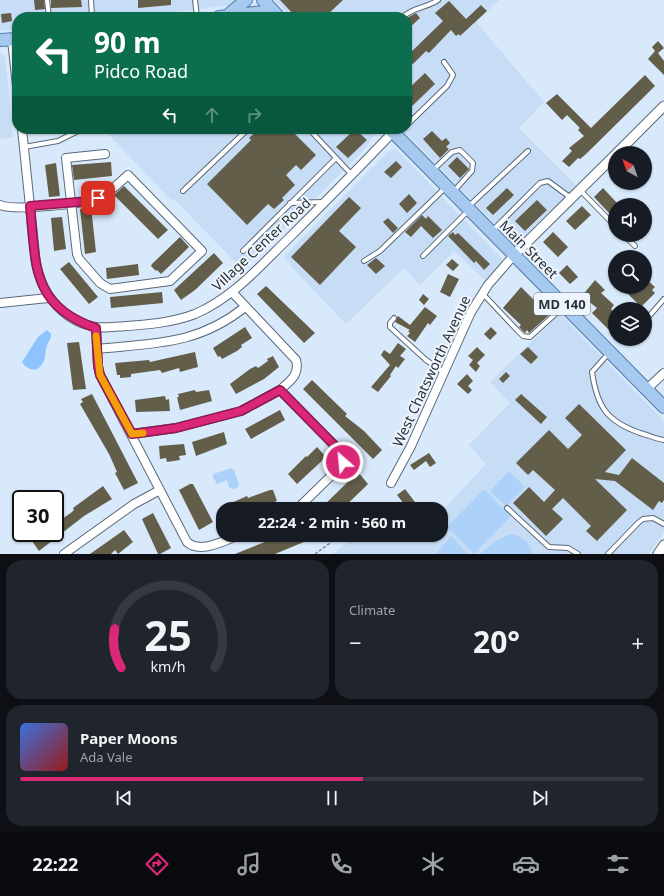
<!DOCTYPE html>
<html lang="en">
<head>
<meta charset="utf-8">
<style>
	:root { --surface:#171b24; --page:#20242c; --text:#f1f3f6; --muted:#9ea1a6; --line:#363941; --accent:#db2777 }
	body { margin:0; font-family:"Noto Sans",sans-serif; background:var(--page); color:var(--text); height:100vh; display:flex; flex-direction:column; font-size:15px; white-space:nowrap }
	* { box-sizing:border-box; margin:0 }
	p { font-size:13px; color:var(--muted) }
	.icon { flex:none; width:22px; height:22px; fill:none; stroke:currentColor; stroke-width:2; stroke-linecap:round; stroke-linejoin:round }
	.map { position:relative; height:554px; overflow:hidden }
	.details { display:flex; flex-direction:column; gap:6px; padding:6px; background:#0d0f14; flex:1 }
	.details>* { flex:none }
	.top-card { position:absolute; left:12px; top:12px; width:400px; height:122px; border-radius:16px; box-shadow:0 1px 3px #0004; background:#0b6e4f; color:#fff; overflow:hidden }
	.needle { width:26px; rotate:320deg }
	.fabs { position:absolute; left:608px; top:146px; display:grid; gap:8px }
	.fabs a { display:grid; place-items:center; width:44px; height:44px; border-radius:50%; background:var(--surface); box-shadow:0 1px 3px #0004; font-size:20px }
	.speed { position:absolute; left:12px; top:490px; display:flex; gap:8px; font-size:20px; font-weight:700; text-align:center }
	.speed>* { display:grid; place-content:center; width:52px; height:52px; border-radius:50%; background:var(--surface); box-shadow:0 1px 3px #0004; line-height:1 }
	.speed .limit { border:2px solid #111; border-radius:6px; background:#fff; color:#111 }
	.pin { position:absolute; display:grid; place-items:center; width:34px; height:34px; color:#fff; margin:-17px; border-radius:8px; box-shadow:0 2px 6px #0006 }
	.me { position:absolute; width:44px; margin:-22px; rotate:333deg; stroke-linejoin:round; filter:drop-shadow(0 0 3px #0008) }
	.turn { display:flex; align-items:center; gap:14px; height:84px; padding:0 16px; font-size:18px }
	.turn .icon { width:52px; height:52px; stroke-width:2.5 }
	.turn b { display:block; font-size:28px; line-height:34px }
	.lanes { display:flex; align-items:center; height:38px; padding:0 16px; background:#0003; justify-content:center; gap:20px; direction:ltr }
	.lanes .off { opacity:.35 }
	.big { font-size:30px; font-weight:700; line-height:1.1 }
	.details .tile { flex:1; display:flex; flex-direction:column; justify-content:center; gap:6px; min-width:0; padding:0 14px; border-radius:16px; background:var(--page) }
	.details .dial { align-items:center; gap:0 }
	.dial svg { height:104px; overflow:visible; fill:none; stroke:var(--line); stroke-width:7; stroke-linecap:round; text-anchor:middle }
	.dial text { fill:var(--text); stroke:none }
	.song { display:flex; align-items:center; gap:12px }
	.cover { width:48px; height:48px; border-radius:6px; background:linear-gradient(135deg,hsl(220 70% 55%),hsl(0 70% 35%)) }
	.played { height:4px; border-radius:2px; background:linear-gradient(90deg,var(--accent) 55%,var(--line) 55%) }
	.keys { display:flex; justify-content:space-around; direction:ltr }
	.heat { display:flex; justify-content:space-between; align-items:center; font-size:22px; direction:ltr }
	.details .tiles { flex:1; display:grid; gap:6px; grid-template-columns:1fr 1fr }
	.tile:last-child { grid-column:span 2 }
	.trip { position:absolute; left:216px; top:502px; width:232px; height:40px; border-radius:16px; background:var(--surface); box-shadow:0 1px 3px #0004; font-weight:700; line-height:40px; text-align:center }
	.tab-bar { display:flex; height:64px; justify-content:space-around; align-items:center; background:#090b0e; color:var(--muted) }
	.tab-bar .icon { width:28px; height:28px }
	.tab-bar .on { color:var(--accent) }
	.tab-bar b { font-size:18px; color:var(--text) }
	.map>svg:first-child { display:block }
	.built { fill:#c7dcf5 }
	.green { fill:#add2fa }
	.water { fill:#8ec3fd }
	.building { fill:#635e4a }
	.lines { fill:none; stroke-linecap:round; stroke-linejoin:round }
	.service-casing { stroke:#5a6979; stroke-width:6 }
	.minor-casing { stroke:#5a6979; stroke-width:10 }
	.tertiary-casing { stroke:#5a6979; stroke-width:11 }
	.primary-casing { stroke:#537ca8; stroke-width:14 }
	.path { stroke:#7b8793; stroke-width:1.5; stroke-dasharray:3 2; stroke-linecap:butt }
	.service { stroke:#fff; stroke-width:4 }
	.minor { stroke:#fff; stroke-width:8 }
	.tertiary { stroke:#fff; stroke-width:9 }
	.primary { stroke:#a5c9ef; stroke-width:12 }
	.route-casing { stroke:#8e194d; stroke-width:10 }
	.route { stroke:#db2777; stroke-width:7 }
	.slow { stroke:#f59e0b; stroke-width:7 }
	.labels { text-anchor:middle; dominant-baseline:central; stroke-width:4; stroke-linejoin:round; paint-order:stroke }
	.shield { fill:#eef5fc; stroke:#656b72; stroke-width:1 }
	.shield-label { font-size:13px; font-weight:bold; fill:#2a3037 }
	.street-label { font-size:14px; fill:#2a3037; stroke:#eef5fc }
</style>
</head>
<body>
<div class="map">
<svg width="664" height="554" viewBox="0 0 664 554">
	<rect width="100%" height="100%" fill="#d8e9fc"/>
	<path class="built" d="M0 0H243L234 5 127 17H17V29L0 31Z
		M275 0H499L476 22 544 102 519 128 577 186 515 244 402 129H407V17H291Z
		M0 53 5 56 13 137 0 139Z
		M106 129H375L376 133 362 152 320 194 242 269 174 199 172 201 107 133Z
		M396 149 503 260 487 282 454 251 420 285 404 268 346 324 296 272 284 256 389 151Z
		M560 314 664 421V532L649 554H333L357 535H405L412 542 419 535H441V512L486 464 469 445 510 403 490 382Z"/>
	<path class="green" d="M231 468 234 470 239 484 238 487 233 489 229 488 227 480 217 484 213 477V474Z
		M509 471 525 487 506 506 490 491Z
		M484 489 511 516 474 554 447 527Z
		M509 534C524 536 527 540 533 554H480L493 543Z
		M451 536 468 554H469H436Z"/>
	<path class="water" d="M47 330 51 334C51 339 49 341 47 345 45 351 46 359 42 364 37 373 27 370 22 362L38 337Z"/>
	<path class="building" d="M34 0H44L45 9 35 10Z
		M51 0H81L82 7 51 8Z
		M138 0H171V5L138 8Z
		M280 0H343L325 17H296Z
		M449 1 466 19 481 5 487 11 460 36 459 34 456 36 451 30 429 53 426 51 413 64 407 59V56L443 21 435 13Z
		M11 13 12 21 2 23 1 14Z
		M416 13 420 18 407 30V18Z
		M658 41 664 48 658 53 664 61V75L648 59 655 51 652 47Z
		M425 73 435 84 407 111V90Z
		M645 75 655 86 586 154 580 159 578 158 569 167 562 161 572 151 569 148 584 136 578 130 580 128 567 115 562 120 546 103 557 94 591 128Z
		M259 129H290L316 155 301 170 296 165 286 175 295 185 282 198 284 200 274 209 268 204 247 225 207 184 251 140 249 138Z
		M355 129 367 140 348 158 336 147Z
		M432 131 442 141 446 138 450 143 446 147 449 149 440 158 423 139Z
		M457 157 469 169 460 178 448 166Z
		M396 161 402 167 391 178 384 172Z
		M111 162 112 176 74 180 72 165Z
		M56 163 60 196 49 197 45 165Z
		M124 186 168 230 158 239 114 195Z
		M507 188 514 195 493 215 486 208Z
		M603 188 618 204 615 205 609 213 594 197Z
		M409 194 417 203 407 213 399 204Z
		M349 197 361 208 339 231 356 247 320 285 291 257Z
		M537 200 547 210 525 231 515 221Z
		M582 206 591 215 575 230 566 221Z
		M91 207 96 252 85 254 80 209Z
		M422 215 426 219 428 216 442 230 433 238 421 226 411 237 405 232Z
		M62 217 66 249 54 251 51 218Z
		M388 218 398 228 393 233 383 222Z
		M453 232 455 235 458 233 490 264 484 270 476 261 474 263 448 236Z
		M553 232 568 247 558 257 543 242Z
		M180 237 189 247 161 274 157 270 156 271 151 266 152 264Z
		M214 253 223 263 195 290 181 300 174 290Z
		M376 258 385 266 376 274 367 265Z
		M452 259 459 265 453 271 446 265Z
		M69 262 98 297 89 304 60 269Z
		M138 264 139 275 107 279 106 268Z
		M567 265 578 277 570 284 559 273Z
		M448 274 459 279 450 297 440 292Z
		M645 278 655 287 652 290 655 293 639 309H630L637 303 621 287H645Z
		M595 280 605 290 601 293 614 305 611 309 615 313V326L610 331 592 313 597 308 582 296Z
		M266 286 315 333 304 343 257 294Z
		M521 287 549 315 529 333 527 330 525 333 519 327 521 325 503 308Z
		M162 292 163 303 111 308 110 297Z
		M423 294 429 299 424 305 419 300Z
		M425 307 437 316 430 325 428 323 415 342 407 336 410 333 408 331 410 330 395 322 398 316 410 325Z
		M245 327 252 338 241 345 242 347 237 351 222 359 220 356 218 357 213 348Z
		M491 327 497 333 490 340 484 334Z
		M79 342 86 389 73 390 67 343Z
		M398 343 406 349 400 356 405 359 398 368 396 366 390 375 391 376 378 392 371 387 390 365 381 355 384 350 390 354Z
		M477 347 485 355 477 363 480 366 476 372 469 365 473 360 468 356Z
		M528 347 538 357 531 364 520 354Z
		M195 352 198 367 187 370 180 372 179 368 162 373 160 370 131 374V377L120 378V375H117L115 363 149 360 150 362Z
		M273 356 279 367 264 379 236 394 230 384 250 369 256 366 258 368 268 361 267 359Z
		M506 372 510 376 503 383 499 379Z
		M467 374 473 381 468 386 472 390 468 394 457 384Z
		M312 380 347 414 345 416 364 431 382 450 373 459 303 389Z
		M195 390 196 392 209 390 212 401 180 410 177 397H179L178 394Z
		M92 394 138 483 124 490 115 473 117 472 109 454 80 404 83 402 81 399Z
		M521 394 547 417 541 424 515 400Z
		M165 396 166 400 169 399 170 411 136 412 135 400Z
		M579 404 626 450 605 472 619 475 632 458 664 483V500L662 503 659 501 653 510 615 481 595 479 627 510 597 541 586 531 591 526 563 498 552 509 563 519 546 536 513 503 529 487 544 502 555 490 533 470 528 475 516 463 549 430 568 449 582 435 565 418Z
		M280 410 285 420 251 439 245 429Z
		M224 432 227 444 196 456 192 442Z
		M184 444 186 455 179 456 180 460 167 462 166 458 160 459 159 446Z
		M317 447 326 457 297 484 288 474 306 456 307 457Z
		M429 453 436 463 430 467 426 461 414 470 410 465Z
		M358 472 368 484 364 488 342 509H320Z
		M190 484H193L213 522 199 530 179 490Z
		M103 486 112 499 84 516 39 551 32 541 43 533H55V521L60 517 62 519 72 512 74 510 73 508Z
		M405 489 418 506 414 509H408L397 495Z
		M270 490H273L277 501 255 509H231L229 504 247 496 248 498Z
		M153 513 171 548 160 554H158L142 519Z
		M124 530 133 542 118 554 115 550 111 554H90Z
		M282 535H309L311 539 275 554H235Z"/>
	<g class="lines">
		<g class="service-casing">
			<path id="service" d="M47 0 49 17
				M91 0 92 17
				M195 0 197 17
				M403 17C413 7 427 8 438 0
				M407 125 447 86 453 75 444 62
				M309 129 352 175
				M24 147 58 141 82 129
				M432 171 452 152 460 150 473 163 472 171 454 191
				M580 190 615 226
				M183 191 248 129
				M290 203 323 202
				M469 206 528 151
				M493 230 540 183 548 181 571 198
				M624 235 635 246
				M243 251 336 158
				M423 256 469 210
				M364 261 380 251 446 187
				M483 294 517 330 523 336 530 337 563 307
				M394 318 390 323V327L426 360 443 372
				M645 321 664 299
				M608 354 592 372C597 406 606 421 640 433 648 435 656 439 664 440
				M507 508 549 547 568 548 578 554
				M608 554 638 523 643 519 653 518 664 524"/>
		</g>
		<g class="minor-casing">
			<path id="minor" d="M12 40 17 86
				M22 129 36 264C44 301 72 331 112 327 140 325 169 324 195 314 233 298 260 266 289 238 324 203 359 168 393 132
				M0 205C13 211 85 204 99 198 110 192 119 183 128 175L202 251 170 281 110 289 100 283 79 259 77 254 66 158 105 154
				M232 292 296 360C300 375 290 381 280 390L340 451C343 458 343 461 339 468L297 509
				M0 303 48 298
				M96 328 98 366 100 375 187 542C200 554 224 541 239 535
				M97 349C154 343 198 345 245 307
				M647 389 664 373
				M132 434 176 428 241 411 280 390
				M391 483 411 446 471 312 488 285 514 255
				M64 554 134 504 160 490"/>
		</g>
		<g class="tertiary-casing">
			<path id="tertiary" d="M617 153 664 106
				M514 255 615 155
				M658 554 664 545"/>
		</g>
		<g class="primary-casing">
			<path id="primary" d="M263 0 277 15
				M227 16 246 0
				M219 17 273 11
				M0 40 17 39
				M390 129 664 407"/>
		</g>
		<path class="path" d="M315 554 334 540 333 535"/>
		<use href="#service" class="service"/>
		<use href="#minor" class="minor"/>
		<use href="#tertiary" class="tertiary"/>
		<use href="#primary" class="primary"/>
	</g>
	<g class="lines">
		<g class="route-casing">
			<path id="route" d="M98 198 90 201 30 206C36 264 31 306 96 328L98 366 100 375 132 434 176 428 241 411 280 390 340 451 343 462"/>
		</g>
		<use href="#route" class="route"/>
		<path class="slow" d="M96 336 100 375 132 434 143 433"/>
	</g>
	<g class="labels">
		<rect class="shield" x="534" y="293" width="56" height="22" rx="3"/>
		<g class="shield-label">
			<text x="562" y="304">MD 140</text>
		</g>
		<g class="street-label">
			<text transform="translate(261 244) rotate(-43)">Village Center Road</text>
			<text transform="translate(529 249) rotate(45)">Main Street</text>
			<text transform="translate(431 371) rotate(-65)">West Chatsworth Avenue</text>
		</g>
	</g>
</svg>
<div class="fabs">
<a><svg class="needle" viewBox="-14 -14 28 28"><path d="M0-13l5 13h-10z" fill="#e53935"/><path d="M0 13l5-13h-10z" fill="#9ea1a6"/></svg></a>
<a><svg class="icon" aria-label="sound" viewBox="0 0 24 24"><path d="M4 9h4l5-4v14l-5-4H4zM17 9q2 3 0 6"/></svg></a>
<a><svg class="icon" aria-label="search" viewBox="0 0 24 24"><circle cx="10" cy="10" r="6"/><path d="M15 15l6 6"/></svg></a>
<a><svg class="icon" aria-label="layers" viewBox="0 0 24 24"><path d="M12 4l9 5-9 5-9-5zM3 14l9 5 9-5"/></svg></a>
</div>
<div class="speed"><div class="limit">30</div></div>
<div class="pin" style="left:98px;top:198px;background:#d93025"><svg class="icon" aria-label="arrive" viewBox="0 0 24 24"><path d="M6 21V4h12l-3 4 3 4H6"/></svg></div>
<svg class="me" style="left:343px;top:462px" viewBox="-20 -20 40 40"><circle r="17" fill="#db2777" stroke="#fff" stroke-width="3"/><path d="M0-11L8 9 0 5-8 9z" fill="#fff"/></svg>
<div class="trip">22:24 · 2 min · 560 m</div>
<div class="top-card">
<div class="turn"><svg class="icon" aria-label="left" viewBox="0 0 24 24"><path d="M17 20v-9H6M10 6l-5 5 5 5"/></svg><div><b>90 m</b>Pidco Road</div></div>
<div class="lanes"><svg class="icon" aria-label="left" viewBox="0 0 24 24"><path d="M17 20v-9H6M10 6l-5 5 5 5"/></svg><svg class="icon off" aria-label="ahead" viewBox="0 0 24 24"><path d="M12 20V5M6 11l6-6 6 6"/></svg><svg class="icon off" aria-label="right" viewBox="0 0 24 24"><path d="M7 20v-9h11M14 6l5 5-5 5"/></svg></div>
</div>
</div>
<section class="details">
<div class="tiles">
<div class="tile dial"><svg viewBox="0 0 100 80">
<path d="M14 69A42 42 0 1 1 86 69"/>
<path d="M14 69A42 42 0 0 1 9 39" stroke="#db2777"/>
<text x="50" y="56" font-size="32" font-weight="700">25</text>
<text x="50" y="72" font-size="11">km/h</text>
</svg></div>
<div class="tile"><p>Climate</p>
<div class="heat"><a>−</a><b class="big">20°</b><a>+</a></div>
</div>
<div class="tile">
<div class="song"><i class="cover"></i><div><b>Paper Moons</b><p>Ada Vale</p></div></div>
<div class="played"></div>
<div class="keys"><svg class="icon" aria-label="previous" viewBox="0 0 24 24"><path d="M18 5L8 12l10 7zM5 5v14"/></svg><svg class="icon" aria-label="pause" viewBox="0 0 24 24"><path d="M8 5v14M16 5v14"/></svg><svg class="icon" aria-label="next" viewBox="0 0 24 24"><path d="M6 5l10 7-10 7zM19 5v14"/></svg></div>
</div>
</div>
</section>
<nav class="tab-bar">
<b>22:22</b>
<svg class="icon on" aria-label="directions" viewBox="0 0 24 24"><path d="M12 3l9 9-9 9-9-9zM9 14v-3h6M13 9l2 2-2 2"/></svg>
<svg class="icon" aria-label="music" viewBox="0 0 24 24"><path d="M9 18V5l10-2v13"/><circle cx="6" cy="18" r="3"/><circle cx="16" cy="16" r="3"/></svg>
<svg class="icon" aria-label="phone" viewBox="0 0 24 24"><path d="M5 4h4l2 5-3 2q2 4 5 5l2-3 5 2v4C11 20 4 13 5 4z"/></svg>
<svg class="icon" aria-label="climate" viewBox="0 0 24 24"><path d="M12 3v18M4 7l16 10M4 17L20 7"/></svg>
<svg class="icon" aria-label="car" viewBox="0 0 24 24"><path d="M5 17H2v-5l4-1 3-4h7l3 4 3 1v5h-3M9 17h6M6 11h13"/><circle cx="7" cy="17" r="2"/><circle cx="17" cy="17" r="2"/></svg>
<svg class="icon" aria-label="filters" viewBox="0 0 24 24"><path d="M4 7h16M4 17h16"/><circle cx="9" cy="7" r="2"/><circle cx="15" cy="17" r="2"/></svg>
</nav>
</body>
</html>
